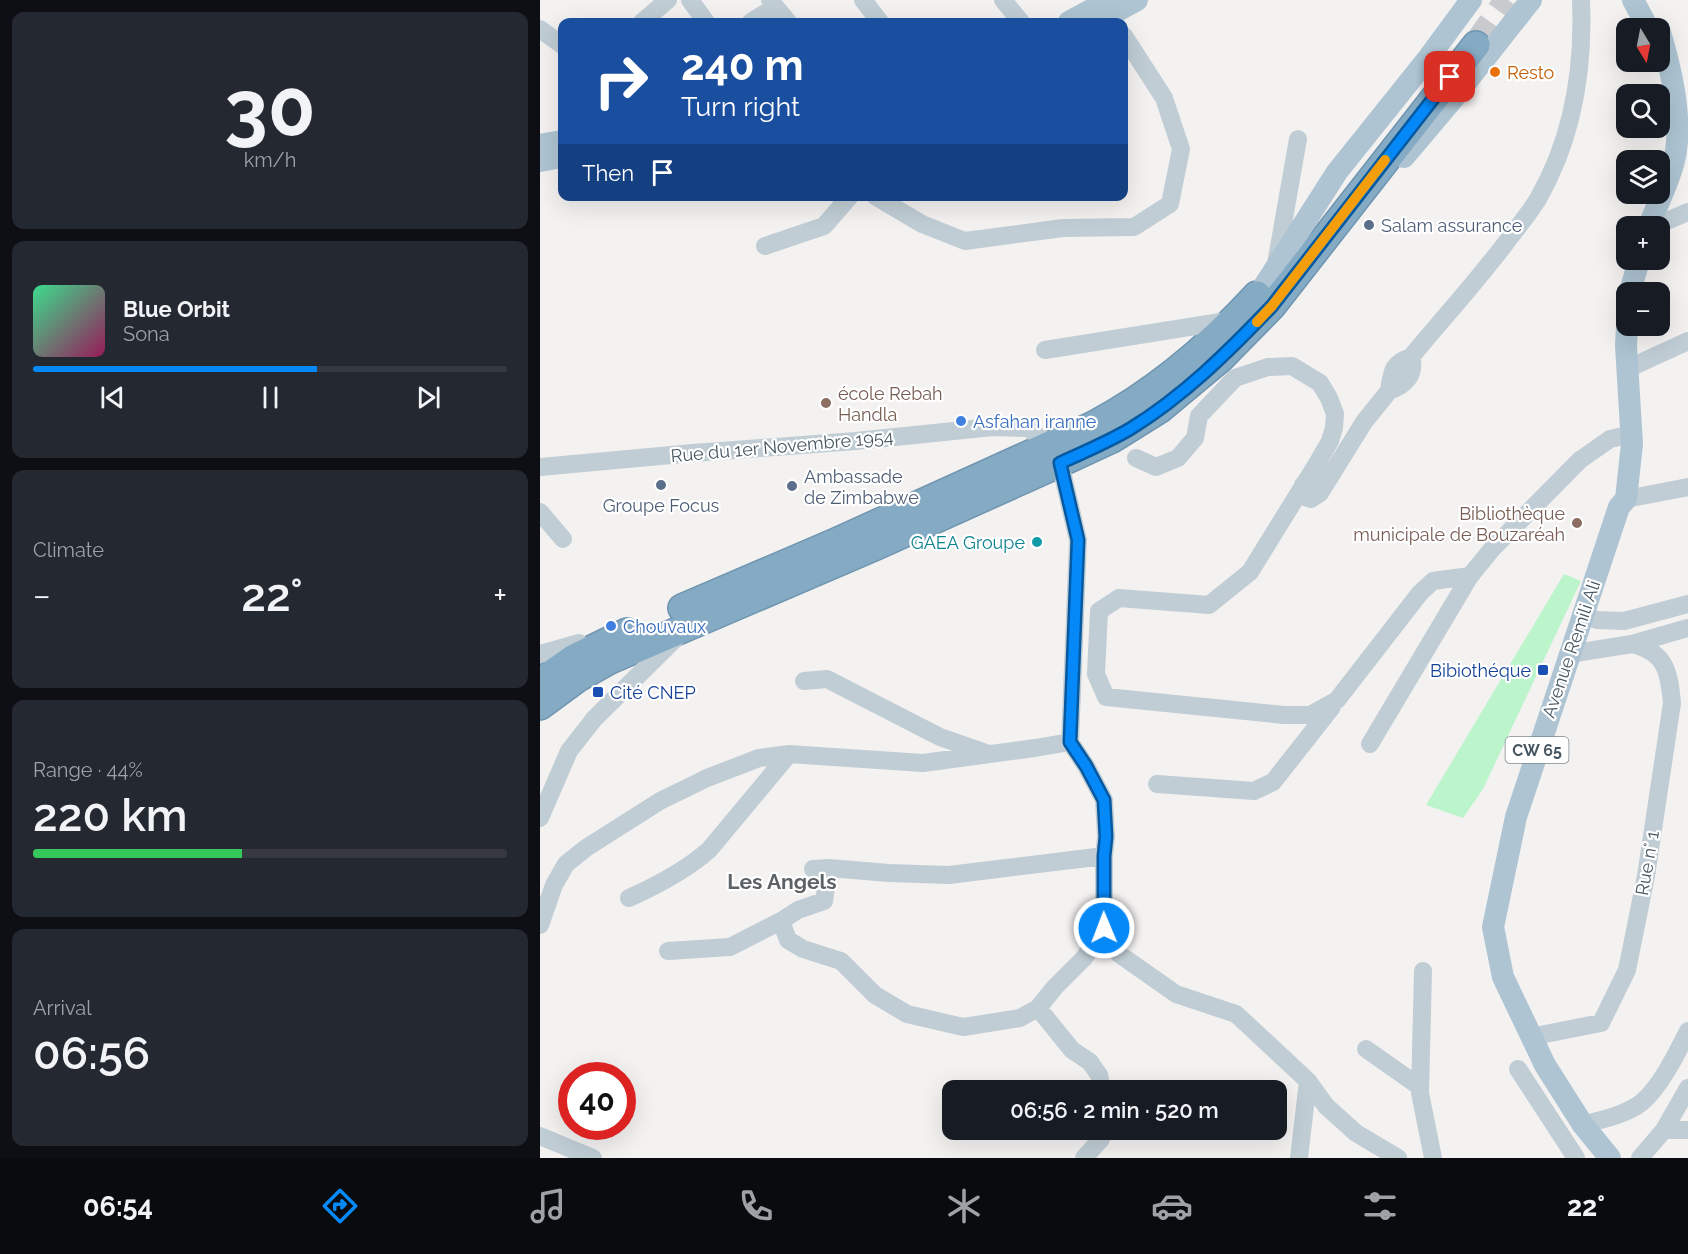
<!DOCTYPE html>
<html lang="en">
<head>
<meta charset="utf-8">
<style>
	:root { --surface:#171b24; --page:#242831; --text:#f1f3f6; --muted:#9ea1a6; --line:#363941; --accent:#0689f8 }
	body { margin:0; font-family:Raleway,sans-serif; background:var(--page); color:var(--text); height:100vh; display:flex; flex-direction:column; font-size:22px; white-space:nowrap }
	* { box-sizing:border-box; margin:0 }
	p { font-size:20px; color:var(--muted) }
	.icon { flex:none; width:33px; height:33px; fill:none; stroke:currentColor; stroke-width:2; stroke-linecap:round; stroke-linejoin:round }
	.map { position:relative; flex:1; overflow:hidden }
	.sheet { display:flex; flex-direction:column; gap:12px; padding:12px; background:#0d0f14; width:540px }
	.sheet>* { flex:none }
	.banner { position:absolute; left:18px; top:18px; width:570px; height:183px; border-radius:12px; box-shadow:0 6px 24px #0002; background:#1a4fa0; color:#fff; overflow:hidden }
	.needle { width:39px; rotate:170deg }
	.controls { position:absolute; left:1076px; top:18px; display:grid; gap:12px }
	.controls a { display:grid; place-items:center; width:54px; height:54px; border-radius:12px; background:var(--surface); box-shadow:0 6px 24px #0002; font-size:30px }
	.speed { position:absolute; left:18px; top:1062px; display:flex; gap:12px; font-size:30px; font-weight:700; text-align:center }
	.speed>* { display:grid; place-content:center; width:78px; height:78px; border-radius:50%; background:var(--surface); box-shadow:0 6px 24px #0002; line-height:1 }
	.speed .limit { border:9px solid #d22; background:#fff; color:#111 }
	.pin { position:absolute; display:grid; place-items:center; width:51px; height:51px; color:#fff; margin:-26px; border-radius:12px; box-shadow:0 3px 9px #0006 }
	.me { position:absolute; width:66px; margin:-33px; rotate:359deg; stroke-linejoin:round; filter:drop-shadow(0 0 4px #0008) }
	.turn { display:flex; align-items:center; gap:21px; height:126px; padding:0 24px; font-size:27px }
	.turn .icon { width:78px; height:78px; stroke-width:2.5 }
	.turn b { display:block; font-size:42px; line-height:51px }
	.then { display:flex; align-items:center; height:57px; padding:0 24px; background:#0003; gap:12px; font-size:22px }
	.big { font-size:45px; font-weight:600; line-height:1.1 }
	.sheet .widget { flex:1; display:flex; flex-direction:column; justify-content:center; gap:9px; min-width:0; padding:0 21px; border-radius:12px; background:var(--page) }
	.sheet .dial { align-items:center; gap:0 }
	.dial b { font-size:78px; line-height:1 }
	.song { display:flex; align-items:center; gap:18px }
	.cover { width:72px; height:72px; border-radius:9px; background:linear-gradient(135deg,hsl(150 70% 55%),hsl(330 70% 35%)) }
	.played { height:6px; border-radius:3px; background:linear-gradient(90deg,var(--accent) 60%,var(--line) 60%) }
	.keys { display:flex; justify-content:space-around; direction:ltr }
	.heat { display:flex; justify-content:space-between; align-items:center; font-size:33px; direction:ltr }
	.charge { height:9px; border-radius:4px; background:linear-gradient(90deg,#34c759 44%,var(--line) 0) }
	.trip { position:absolute; left:402px; top:1080px; width:345px; height:60px; border-radius:12px; background:var(--surface); box-shadow:0 6px 24px #0002; font-weight:600; line-height:60px; text-align:center }
	.dock { display:flex; height:96px; justify-content:space-around; align-items:center; background:#090b0e; color:var(--muted) }
	.dock .icon { width:42px; height:42px }
	.dock .selected { color:var(--accent) }
	.dock b { font-size:27px; color:var(--text) }
	main { display:flex; flex:1; min-height:0 }
	.map>svg:first-child { display:block }
	.green { fill:#bcf4cc }
	.lines { fill:none; stroke-linecap:round; stroke-linejoin:round }
	.highway-tunnel { stroke:#c9cacd; stroke-width:27; stroke-dasharray:27 14; stroke-linecap:butt }
	.highway-casing { stroke:#6f95b0; stroke-width:30 }
	.minor { stroke:#c0cdd4; stroke-width:18 }
	.major { stroke:#aec4d2; stroke-width:22 }
	.highway { stroke:#84aac4; stroke-width:27 }
	.route-casing { stroke:#0459a1; stroke-width:15 }
	.route { stroke:#0689f8; stroke-width:10 }
	.slow { stroke:#f59e0b; stroke-width:10 }
	.food-dot { fill:#e8710a; stroke:#fff; stroke-width:2 }
	.service-dot { fill:#5c6f8a; stroke:#fff; stroke-width:2 }
	.education-dot { fill:#8d6e63; stroke:#fff; stroke-width:2 }
	.shop-dot { fill:#3f7fe0; stroke:#fff; stroke-width:2 }
	.culture-dot { fill:#0f9aa8; stroke:#fff; stroke-width:2 }
	.transit-dot { fill:#1a4fb4; stroke:#fff; stroke-width:2 }
	.labels { text-anchor:middle; dominant-baseline:central; stroke-width:4.5; stroke-linejoin:round; paint-order:stroke }
	.shield { fill:#fff; stroke:#7e8990; stroke-width:1.5 }
	.shield-label { font-size:16px; font-weight:bold; fill:#475761 }
	.food-label { font-size:18px; fill:#c56008; stroke:#fff; text-anchor:start }
	.service-label { font-size:18px; fill:#4e5e75; stroke:#fff; text-anchor:start }
	.education-label { font-size:18px; fill:#785e54; stroke:#fff; text-anchor:start }
	.shop-label { font-size:18px; fill:#366cbe; stroke:#fff; text-anchor:start }
	.street-label { font-size:18px; fill:#475761; stroke:#fff }
	.culture-label { font-size:18px; fill:#0d838f; stroke:#fff; text-anchor:end }
	.transit-label { font-size:18px; fill:#164399; stroke:#fff; text-anchor:end }
	.quarter-label { font-size:21px; font-weight:bold; fill:#5d6267; stroke:#fff }
</style>
</head>
<body>
<main>
<section class="sheet">
<div class="widget dial"><b>30</b><p>km/h</p></div>
<div class="widget">
<div class="song"><i class="cover"></i><div><b>Blue Orbit</b><p>Sona</p></div></div>
<div class="played"></div>
<div class="keys"><svg class="icon" aria-label="previous" viewBox="0 0 24 24"><path d="M18 5L8 12l10 7zM5 5v14"/></svg><svg class="icon" aria-label="pause" viewBox="0 0 24 24"><path d="M8 5v14M16 5v14"/></svg><svg class="icon" aria-label="next" viewBox="0 0 24 24"><path d="M6 5l10 7-10 7zM19 5v14"/></svg></div>
</div>
<div class="widget"><p>Climate</p>
<div class="heat"><a>−</a><b class="big">22°</b><a>+</a></div>
</div>
<div class="widget"><p>Range · 44%</p><b class="big">220 km</b><div class="charge"></div></div>
<div class="widget"><p>Arrival</p><b class="big">06:56</b></div>
</section>
<div class="map">
<svg width="1148" height="1158" viewBox="0 0 1148 1158">
	<rect width="100%" height="100%" fill="#f4f1f1"/>
	<path class="green" d="M1024 574 1041 581 943 789 923 818 886 805Z"/>
	<g class="lines">
		<path class="highway-tunnel" d="M936 45 968 0"/>
		<g class="highway-casing">
			<path id="highway" d="M142 608 296 542 552 426C615 393 669 347 717 295
				M0 682 34 658 87 632
				M0 706 38 678 70 660 336 546 520 463 572 439 620 409 680 359 732 306 936 45"/>
		</g>
		<path class="minor" d="M150 0 166 22
			M230 0 248 22
			M323 0 340 22
			M463 0 481 22
			M102 22 128 0
			M211 22 235 7
			M0 29 22 45
			M335 196 382 224 425 241 523 228 594 227 630 204 641 149 624 98 584 36
			M1115 226 1148 212
			M225 246 284 226 310 196
			M736 264 758 139
			M505 350 693 320
			M871 357C904 317 940 278 971 236 980 224 990 212 998 199 1033 138 1044 70 1041 0
			M871 357C876 375 865 385 849 391 852 373 851 363 871 357Z
			M1087 369 1148 341
			M596 458 616 467 638 458 655 438 659 416 695 378 728 367 752 366 780 383 789 398 795 414 794 428 790 441 778 462 710 572 669 605 579 598 559 611 556 674 566 697 744 715H770L797 700 880 593 893 581 930 576 952 549 1040 460 1070 439 1092 434
			M520 463 538 540 530 742 546 766 564 800 566 837 564 856V928L579 954 636 994 696 1014 768 1081 786 1106 816 1133 858 1158
			M0 467 153 453 316 441 453 427 489 428 499 438 514 443
			M763 485 765 497 771 499 780 493 824 422 849 391
			M1086 499 1148 487
			M0 512 23 539
			M1042 615 1057 620 1084 621 1148 604
			M0 654 39 643
			M1029 654 1092 644 1148 628
			M264 681 287 679 400 737 446 753
			M830 744 930 576
			M617 784 714 791 733 782 792 707
			M0 818 29 751 54 719 140 634
			M273 869 289 868 349 873 409 875 564 856
			M89 898C118 885 145 871 169 850L249 754
			M241 921 248 940 263 949 301 961 335 995 367 1014 423 1027 480 1018 498 1008 515 987 544 958 564 928
			M0 925 14 885 26 864 46 848 120 801 167 778 219 758 249 754 383 763 495 748 530 742
			M128 951 190 947 241 921 258 910 284 901 289 868
			M883 971 880 1093 893 1158
			M498 1008 532 1050 550 1062 559 1075 562 1090
			M990 1037 1061 1023 1087 970 1106 876 1132 703C1129 672 1126 652 1092 644
			M826 1049 880 1087
			M978 1069 1036 1158
			M1043 1125C1063 1119 1085 1115 1101 1103 1120 1088 1137 1053 1148 1031
			M1124 1130H1148
			M0 1136 53 1158
			M544 1158 561 1139 563 1130
			M759 1158 768 1081
			M1100 1158 1124 1130 1148 1088"/>
		<path class="major" d="M1093 0 1108 28
			M529 22 569 0
			M557 22 597 0
			M0 145 22 141
			M864 157 913 99 991 0
			M0 161 22 157
			M1109 226C1117 205 1128 184 1134 161 1144 121 1131 68 1119 29
			M1090 292 1099 260
			M719 294 797 172 889 57 931 0
			M1070 1158 1043 1125 1005 1065 963 977 953 927 976 817 1079 507 1086 499 1092 444 1086 346 1087 326"/>
		<use href="#highway" class="highway"/>
	</g>
	<g class="lines">
		<g class="route-casing">
			<path id="route" d="M564 928V856L566 837 564 800 546 766 530 742 538 540 520 463C544 452 568 442 590 429 644 396 689 351 732 306L910 77"/>
		</g>
		<use href="#route" class="route"/>
		<path class="slow" d="M717 322 732 306 845 160"/>
	</g>
	<circle class="food-dot" cx="955" cy="72" r="6"/>
	<g class="service-dot">
		<circle cx="829" cy="225" r="6"/>
		<circle cx="121" cy="485" r="6"/>
		<circle cx="252" cy="486" r="6"/>
	</g>
	<g class="education-dot">
		<circle cx="286" cy="403" r="6"/>
		<circle cx="1037" cy="523" r="6"/>
	</g>
	<g class="shop-dot">
		<circle cx="421" cy="421" r="6"/>
		<circle cx="71" cy="626" r="6"/>
	</g>
	<circle class="culture-dot" cx="497" cy="542" r="6"/>
	<g class="transit-dot">
		<rect x="997" y="664" width="12" height="12" rx="3"/>
		<rect x="52" y="686" width="12" height="12" rx="3"/>
	</g>
	<g class="labels">
		<rect class="shield" x="965.5" y="737" width="63" height="26" rx="4.5"/>
		<g class="shield-label">
			<text x="997" y="750">CW 65</text>
		</g>
		<g class="food-label">
			<text x="967" y="72">Resto</text>
		</g>
		<g class="service-label">
			<text x="841" y="225">Salam assurance</text>
			<text x="264" y="476">Ambassade<tspan x="264" dy="21">de Zimbabwe</tspan></text>
			<text x="121" y="505" text-anchor="middle">Groupe Focus</text>
		</g>
		<g class="education-label">
			<text x="298" y="393">école Rebah<tspan x="298" dy="21">Handla</tspan></text>
			<text x="1025" y="513" text-anchor="end">Bibliothèque<tspan x="1025" dy="21">municipale de Bouzaréah</tspan></text>
		</g>
		<g class="shop-label">
			<text x="433" y="421">Asfahan iranne</text>
			<text x="83" y="626">Chouvaux</text>
		</g>
		<g class="street-label">
			<text transform="translate(242 446) rotate(-5)">Rue du 1er Novembre 1954</text>
			<text transform="translate(1031 649) rotate(-71)">Avenue Remili Ali</text>
			<text transform="translate(1107 863) rotate(-80)">Rue n° 1</text>
		</g>
		<g class="culture-label">
			<text x="485" y="542">GAEA Groupe</text>
		</g>
		<g class="transit-label">
			<text x="991" y="670">Bibiothéque</text>
			<text x="70" y="692" text-anchor="start">Cité CNEP</text>
		</g>
		<g class="quarter-label">
			<text x="242" y="881">Les Angels</text>
		</g>
	</g>
</svg>
<div class="controls">
<a><svg class="needle" viewBox="-14 -14 28 28"><path d="M0-13l5 13h-10z" fill="#e53935"/><path d="M0 13l5-13h-10z" fill="#9ea1a6"/></svg></a>
<a><svg class="icon" aria-label="search" viewBox="0 0 24 24"><circle cx="10" cy="10" r="6"/><path d="M15 15l6 6"/></svg></a>
<a><svg class="icon" aria-label="layers" viewBox="0 0 24 24"><path d="M12 4l9 5-9 5-9-5zM3 14l9 5 9-5"/></svg></a>
<a>+</a>
<a>−</a>
</div>
<div class="speed"><div class="limit">40</div></div>
<div class="pin" style="left:910px;top:77px;background:#d93025"><svg class="icon" aria-label="arrive" viewBox="0 0 24 24"><path d="M6 21V4h12l-3 4 3 4H6"/></svg></div>
<svg class="me" style="left:564px;top:928px" viewBox="-20 -20 40 40"><circle r="17" fill="#0689f8" stroke="#fff" stroke-width="3"/><path d="M0-11L8 9 0 5-8 9z" fill="#fff"/></svg>
<div class="trip">06:56 · 2 min · 520 m</div>
<div class="banner">
<div class="turn"><svg class="icon" aria-label="right" viewBox="0 0 24 24"><path d="M7 20v-9h11M14 6l5 5-5 5"/></svg><div><b>240 m</b>Turn right</div></div>
<div class="then">Then<svg class="icon" aria-label="arrive" viewBox="0 0 24 24"><path d="M6 21V4h12l-3 4 3 4H6"/></svg></div>
</div>
</div>
</main>
<nav class="dock">
<b>06:54</b>
<svg class="icon selected" aria-label="directions" viewBox="0 0 24 24"><path d="M12 3l9 9-9 9-9-9zM9 14v-3h6M13 9l2 2-2 2"/></svg>
<svg class="icon" aria-label="music" viewBox="0 0 24 24"><path d="M9 18V5l10-2v13"/><circle cx="6" cy="18" r="3"/><circle cx="16" cy="16" r="3"/></svg>
<svg class="icon" aria-label="phone" viewBox="0 0 24 24"><path d="M5 4h4l2 5-3 2q2 4 5 5l2-3 5 2v4C11 20 4 13 5 4z"/></svg>
<svg class="icon" aria-label="climate" viewBox="0 0 24 24"><path d="M12 3v18M4 7l16 10M4 17L20 7"/></svg>
<svg class="icon" aria-label="car" viewBox="0 0 24 24"><path d="M5 17H2v-5l4-1 3-4h7l3 4 3 1v5h-3M9 17h6M6 11h13"/><circle cx="7" cy="17" r="2"/><circle cx="17" cy="17" r="2"/></svg>
<svg class="icon" aria-label="filters" viewBox="0 0 24 24"><path d="M4 7h16M4 17h16"/><circle cx="9" cy="7" r="2"/><circle cx="15" cy="17" r="2"/></svg>
<b>22°</b>
</nav>
</body>
</html>
